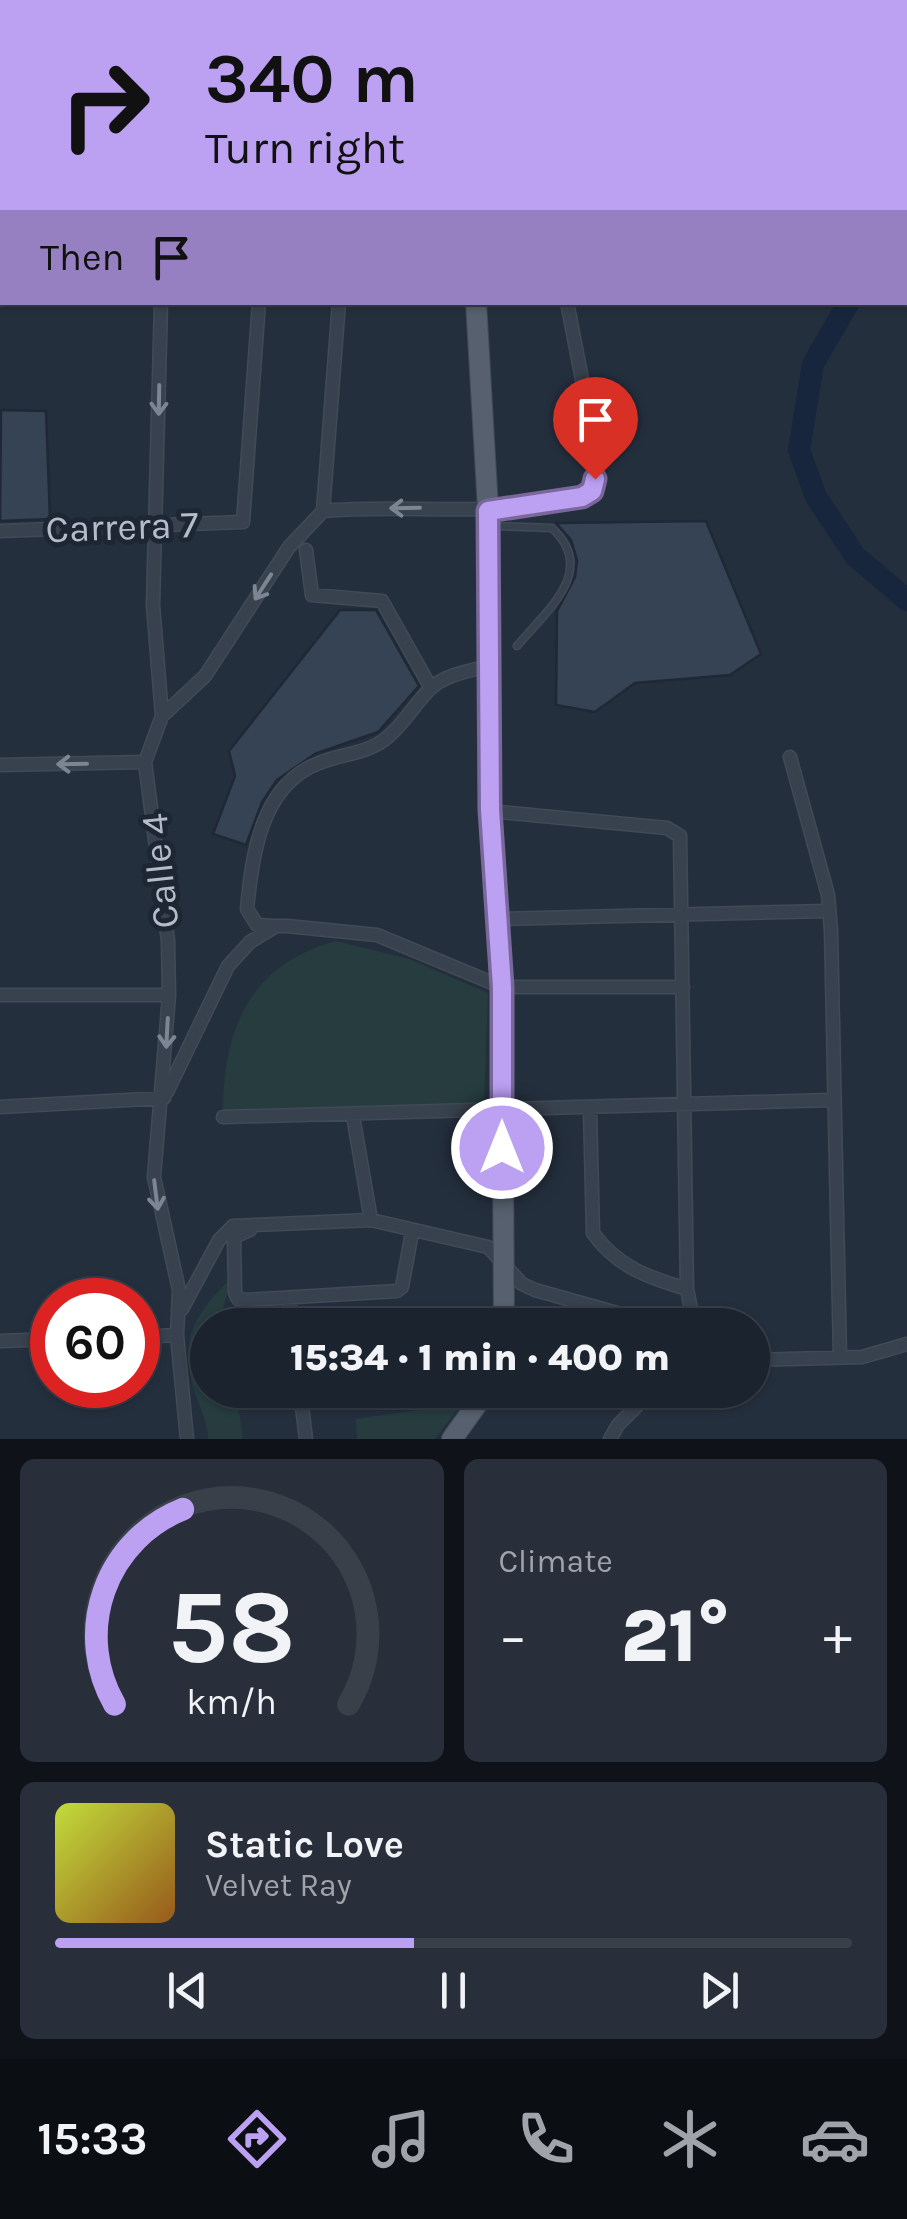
<!DOCTYPE html>
<html lang="en">
<head>
<meta charset="utf-8">
<style>
	:root { --surface:#1b232e; --page:#282f3a; --text:#f1f3f6; --muted:#a0a4aa; --line:#39404a; --accent:#bca0f2 }
	body { margin:0; font-family:Karla,sans-serif; background:var(--page); color:var(--text); height:100vh; display:flex; flex-direction:column; font-size:38px; white-space:nowrap }
	* { box-sizing:border-box; margin:0 }
	p { font-size:32px; color:var(--muted) }
	.icon { flex:none; width:55px; height:55px; fill:none; stroke:currentColor; stroke-width:2; stroke-linecap:round; stroke-linejoin:round }
	.map { position:relative; height:1439px; overflow:hidden }
	.details { display:flex; flex-direction:column; gap:20px; padding:20px; background:#0f1319; flex:1 }
	.details>* { flex:none }
	.top-card { position:absolute; left:0px; top:0px; width:908px; height:305px; box-shadow:0 2px 8px #0004,0 0 0 2px var(--line); background:#bca0f2; color:#111; overflow:hidden }
	.speed { position:absolute; left:30px; top:1278px; display:flex; gap:20px; font-size:50px; font-weight:700; text-align:center }
	.speed>* { display:grid; place-content:center; width:130px; height:130px; border-radius:50%; background:var(--surface); box-shadow:0 2px 8px #0004,0 0 0 2px var(--line); line-height:1 }
	.speed .limit { border:15px solid #d22; background:#fff; color:#111 }
	.pin { position:absolute; display:grid; place-items:center; width:85px; height:85px; color:#fff; margin:-102px -42px; border-radius:50% 50% 50% 0; rotate:-45deg; box-shadow:0 0 10px #0007 }
	.pin .icon { rotate:45deg }
	.me { position:absolute; width:110px; margin:-55px; rotate:0deg; stroke-linejoin:round; filter:drop-shadow(0 0 8px #0008) }
	.turn { display:flex; align-items:center; gap:35px; height:210px; padding:0 40px; font-size:45px }
	.turn .icon { width:130px; height:130px; stroke-width:2.5 }
	.turn b { display:block; font-size:70px; line-height:85px }
	.then { display:flex; align-items:center; height:95px; padding:0 40px; background:#0003; gap:20px; font-size:38px }
	.big { font-size:75px; font-weight:800; line-height:1.1 }
	.details .card { flex:1; display:flex; flex-direction:column; justify-content:center; gap:15px; min-width:0; padding:0 35px; border-radius:15px; background:var(--page) }
	.details .dial { align-items:center; gap:0 }
	.dial svg { height:260px; overflow:visible; fill:none; stroke:var(--line); stroke-width:7; stroke-linecap:round; text-anchor:middle }
	.dial text { fill:var(--text); stroke:none }
	.song { display:flex; align-items:center; gap:30px }
	.cover { width:120px; height:120px; border-radius:15px; background:linear-gradient(135deg,hsl(70 70% 55%),hsl(30 70% 35%)) }
	.played { height:10px; border-radius:5px; background:linear-gradient(90deg,var(--accent) 45%,var(--line) 45%) }
	.keys { display:flex; justify-content:space-around; direction:ltr }
	.heat { display:flex; justify-content:space-between; align-items:center; font-size:55px; direction:ltr }
	.details .tiles { flex:1; display:grid; gap:20px; grid-template-columns:1fr 1fr }
	.card:last-child { grid-column:span 2 }
	.trip { position:absolute; left:190px; top:1308px; width:580px; height:100px; border-radius:50px; background:var(--surface); box-shadow:0 2px 8px #0004,0 0 0 2px var(--line); font-weight:800; line-height:100px; text-align:center }
	.tab-bar { display:flex; height:160px; justify-content:space-around; align-items:center; background:#0b0e12; color:var(--muted) }
	.tab-bar .icon { width:70px; height:70px }
	.tab-bar .active { color:var(--accent) }
	.tab-bar b { font-size:45px; color:var(--text) }
	.map>svg:first-child { display:block }
	.green { fill:#263c3f }
	.lines { fill:none; stroke-linecap:round; stroke-linejoin:round }
	.river { stroke:#17263c; stroke-width:22 }
	.building { fill:#364354; stroke:#1f2835; stroke-width:2.5 }
	.lane-casing { stroke:#414a57; stroke-width:9 }
	.street-casing { stroke:#414a57; stroke-width:15 }
	.primary-casing { stroke:#414a57; stroke-width:22 }
	.lane { stroke:#38414e; stroke-width:6 }
	.street { stroke:#38414e; stroke-width:12 }
	.primary { stroke:#56606e; stroke-width:20 }
	.oneway { stroke:#7c8592 }
	.route-casing { stroke:#7a689d; stroke-width:25 }
	.route { stroke:#bca0f2; stroke-width:18 }
	.labels { text-anchor:middle; dominant-baseline:central; stroke-width:10; stroke-linejoin:round; paint-order:stroke }
	.street-label { font-size:38px; fill:#b4bcc9; stroke:#1d2633 }
</style>
</head>
<body>
<div class="map">
<svg width="907" height="1439" viewBox="0 0 907 1439">
	<rect width="100%" height="100%" fill="#242f3e"/>
	<path class="green" d="M336 941 409 959 488 993 484 1109 223 1117C222 1033 247 965 336 941Z
		M231 1278 219 1325H208V1390H236L243 1439H208C208 1420 198 1404 193 1387 179 1336 196 1314 231 1278Z
		M422 1390H473L435 1439H357L356 1419 419 1410Z"/>
	<g class="lines">
		<path class="river" d="M907 0V1
			M905 47 907 35
			M849 302 813 364 799 450 816 497 855 556 907 600"/>
	</g>
	<path class="building" d="M1 410 46 411 50 519 0 521Z
		M706 521 761 654 730 675 635 683 595 712 556 705 557 611 575 577 577 560 571 540 556 523Z
		M340 610H376L419 686 378 732 315 754 277 780 262 802 246 845 213 834 235 776 229 751Z"/>
	<g class="lines">
		<g class="lane-casing">
			<path id="lane" d="M492 526 552 528C598 571 547 610 517 646"/>
		</g>
		<g class="street-casing">
			<path id="street" d="M176 0 177 2
				M259 0 260 2
				M0 61H2
				M0 297H2
				M161 302 153 605 162 716 145 762 168 941 169 995 154 1177 179 1290 177 1335 187 1439
				M323 511C411 503 502 520 587 495L595 479 597 457 567 302
				M0 531 243 522 259 302
				M306 550 312 595 382 601 431 688
				M162 716 205 676 289 547 323 511 339 302
				M790 757 828 895 831 930 840 1358
				M0 765 145 762
				M490 811 667 828 680 836 687 1289 694 1325
				M497 919 827 911
				M274 926 257 925 247 909C252 855 261 785 319 763 341 754 365 754 384 740 404 725 414 704 431 688 446 674 470 671 489 666
				M0 995H169
				M167 1092 228 966 250 942 276 926H287L377 935 502 987H683
				M0 1107 164 1098
				M590 1109 593 1233C616 1266 649 1278 687 1289
				M353 1116 371 1220
				M223 1117 831 1100
				M250 1230 234 1237 235 1293 238 1299 246 1300 397 1291 402 1287 412 1232
				M289 1298 293 1325
				M182 1309 219 1240 233 1226 371 1220 488 1247 522 1284 535 1290 660 1325
				M138 1337 177 1335
				M0 1341 52 1339
				M752 1360 862 1357 907 1344
				M300 1390 306 1439
				M610 1439 618 1425 653 1390"/>
		</g>
		<g class="primary-casing">
			<path id="primary" d="M406 0 407 2
				M476 302 489 526 491 834 502 987 504 1325
				M452 1439 487 1390"/>
		</g>
		<use href="#lane" class="lane"/>
		<use href="#street" class="street"/>
		<use href="#primary" class="primary"/>
	</g>
	<defs><path id="oneway-shaft" d="M-6 0H5M1.5-3L5.5 0L1.5 3" fill="none" stroke-width="1.6" stroke-linecap="round" stroke-linejoin="round" transform="scale(2.5)"/></defs>
	<g class="oneway">
		<use href="#oneway-shaft" transform="translate(159 400) rotate(91)"/>
		<use href="#oneway-shaft" transform="translate(405 508) rotate(179)"/>
		<use href="#oneway-shaft" transform="translate(263 587) rotate(123)"/>
		<use href="#oneway-shaft" transform="translate(72 764) rotate(179)"/>
		<use href="#oneway-shaft" transform="translate(167 1033) rotate(93)"/>
		<use href="#oneway-shaft" transform="translate(156 1195) rotate(83)"/>
	</g>
	<g class="lines">
		<g class="route-casing">
			<path id="route" d="M502 1148V987L490 810 488 511 582 497 592 491 595 479"/>
		</g>
		<use href="#route" class="route"/>
	</g>
	<g class="labels">
		<g class="street-label">
			<text transform="translate(122 527) rotate(-2)">Carrera 7</text>
			<text transform="translate(160 871) rotate(-96)">Calle 4</text>
		</g>
	</g>
</svg>
<div class="speed"><div class="limit">60</div></div>
<div class="pin" style="left:595px;top:479px;background:#d93025"><svg class="icon" aria-label="arrive" viewBox="0 0 24 24"><path d="M6 21V4h12l-3 4 3 4H6"/></svg></div>
<svg class="me" style="left:502px;top:1148px" viewBox="-20 -20 40 40"><circle r="17" fill="#bca0f2" stroke="#fff" stroke-width="3"/><path d="M0-11L8 9 0 5-8 9z" fill="#fff"/></svg>
<div class="trip">15:34 · 1 min · 400 m</div>
<div class="top-card">
<div class="turn"><svg class="icon" aria-label="right" viewBox="0 0 24 24"><path d="M7 20v-9h11M14 6l5 5-5 5"/></svg><div><b>340 m</b>Turn right</div></div>
<div class="then">Then<svg class="icon" aria-label="arrive" viewBox="0 0 24 24"><path d="M6 21V4h12l-3 4 3 4H6"/></svg></div>
</div>
</div>
<section class="details">
<div class="tiles">
<div class="card dial"><svg viewBox="0 0 100 80">
<path d="M14 69A42 42 0 1 1 86 69"/>
<path d="M14 69A42 42 0 0 1 35 9" stroke="#bca0f2"/>
<text x="50" y="56" font-size="32" font-weight="700">58</text>
<text x="50" y="72" font-size="11">km/h</text>
</svg></div>
<div class="card"><p>Climate</p>
<div class="heat"><a>−</a><b class="big">21°</b><a>+</a></div>
</div>
<div class="card">
<div class="song"><i class="cover"></i><div><b>Static Love</b><p>Velvet Ray</p></div></div>
<div class="played"></div>
<div class="keys"><svg class="icon" aria-label="previous" viewBox="0 0 24 24"><path d="M18 5L8 12l10 7zM5 5v14"/></svg><svg class="icon" aria-label="pause" viewBox="0 0 24 24"><path d="M8 5v14M16 5v14"/></svg><svg class="icon" aria-label="next" viewBox="0 0 24 24"><path d="M6 5l10 7-10 7zM19 5v14"/></svg></div>
</div>
</div>
</section>
<nav class="tab-bar">
<b>15:33</b>
<svg class="icon active" aria-label="directions" viewBox="0 0 24 24"><path d="M12 3l9 9-9 9-9-9zM9 14v-3h6M13 9l2 2-2 2"/></svg>
<svg class="icon" aria-label="music" viewBox="0 0 24 24"><path d="M9 18V5l10-2v13"/><circle cx="6" cy="18" r="3"/><circle cx="16" cy="16" r="3"/></svg>
<svg class="icon" aria-label="phone" viewBox="0 0 24 24"><path d="M5 4h4l2 5-3 2q2 4 5 5l2-3 5 2v4C11 20 4 13 5 4z"/></svg>
<svg class="icon" aria-label="climate" viewBox="0 0 24 24"><path d="M12 3v18M4 7l16 10M4 17L20 7"/></svg>
<svg class="icon" aria-label="car" viewBox="0 0 24 24"><path d="M5 17H2v-5l4-1 3-4h7l3 4 3 1v5h-3M9 17h6M6 11h13"/><circle cx="7" cy="17" r="2"/><circle cx="17" cy="17" r="2"/></svg>
</nav>
</body>
</html>
